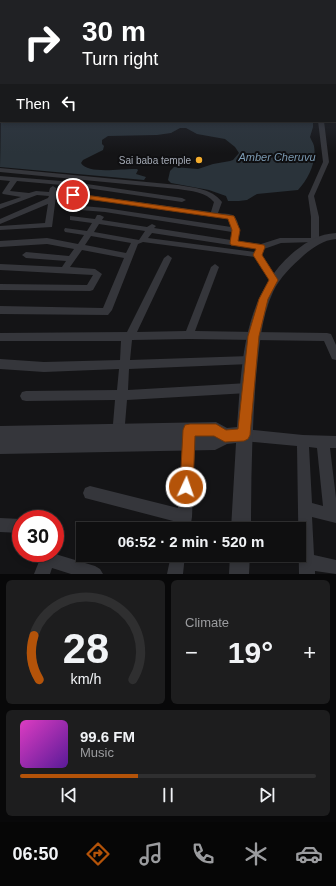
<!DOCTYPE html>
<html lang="en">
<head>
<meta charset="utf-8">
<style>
	:root { --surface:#0f0f10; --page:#1d1d1e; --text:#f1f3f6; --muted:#9b9c9f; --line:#2f2f30; --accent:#b45309 }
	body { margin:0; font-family:Helvetica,sans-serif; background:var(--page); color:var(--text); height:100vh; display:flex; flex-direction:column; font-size:15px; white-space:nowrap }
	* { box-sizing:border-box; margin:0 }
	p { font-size:13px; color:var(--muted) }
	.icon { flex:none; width:22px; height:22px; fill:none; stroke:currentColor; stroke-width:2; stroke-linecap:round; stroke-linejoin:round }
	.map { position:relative; height:574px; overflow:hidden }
	.drawer { display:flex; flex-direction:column; gap:6px; padding:6px; background:#080809; flex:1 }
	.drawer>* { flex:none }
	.guide { position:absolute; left:0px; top:0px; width:336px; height:122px; box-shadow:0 2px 6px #0003,0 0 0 1px var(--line); background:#202124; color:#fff; overflow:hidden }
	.speed { position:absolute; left:12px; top:510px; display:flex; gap:8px; font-size:20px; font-weight:700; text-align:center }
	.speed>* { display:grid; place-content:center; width:52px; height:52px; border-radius:50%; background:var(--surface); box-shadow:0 2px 6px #0003,0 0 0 1px var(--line); line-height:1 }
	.speed .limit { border:6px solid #d22; background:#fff; color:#111 }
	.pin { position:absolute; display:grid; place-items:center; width:34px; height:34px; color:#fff; margin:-17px; border:2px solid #fff; border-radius:50%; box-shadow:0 1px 4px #0007 }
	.me { position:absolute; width:44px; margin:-22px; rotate:3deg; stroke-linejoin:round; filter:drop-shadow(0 0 3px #0008) }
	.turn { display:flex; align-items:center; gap:14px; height:84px; padding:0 16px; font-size:18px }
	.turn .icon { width:52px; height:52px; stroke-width:2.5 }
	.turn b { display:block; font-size:28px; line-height:34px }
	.then { display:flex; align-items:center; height:38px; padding:0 16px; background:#0003; gap:8px; font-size:15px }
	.big { font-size:30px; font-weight:700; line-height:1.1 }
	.drawer .card { flex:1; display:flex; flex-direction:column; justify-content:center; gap:6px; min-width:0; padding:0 14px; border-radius:6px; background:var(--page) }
	.drawer .dial { align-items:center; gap:0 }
	.dial svg { height:104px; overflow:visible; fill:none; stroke:var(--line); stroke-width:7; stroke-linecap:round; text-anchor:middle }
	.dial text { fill:var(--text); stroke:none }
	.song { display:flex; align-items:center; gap:12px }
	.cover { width:48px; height:48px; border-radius:6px; background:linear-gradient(135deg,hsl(310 70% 55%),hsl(270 70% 35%)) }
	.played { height:4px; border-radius:2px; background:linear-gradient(90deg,var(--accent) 40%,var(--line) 40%) }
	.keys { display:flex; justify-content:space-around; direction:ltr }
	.heat { display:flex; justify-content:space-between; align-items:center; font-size:22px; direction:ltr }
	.drawer .tiles { flex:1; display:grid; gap:6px; grid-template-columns:1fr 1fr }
	.card:last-child { grid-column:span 2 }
	.trip { position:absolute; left:76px; top:522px; width:230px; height:40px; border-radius:0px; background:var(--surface); box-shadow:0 2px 6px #0003,0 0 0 1px var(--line); font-weight:700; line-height:40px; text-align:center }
	.tab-bar { display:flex; height:64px; justify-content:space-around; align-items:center; background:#060606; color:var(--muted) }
	.tab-bar .icon { width:28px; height:28px }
	.tab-bar .selected { color:var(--accent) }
	.tab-bar b { font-size:18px; color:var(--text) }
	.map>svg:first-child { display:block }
	.water { fill:#2a333a }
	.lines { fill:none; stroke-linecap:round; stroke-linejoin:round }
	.minor { fill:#35363b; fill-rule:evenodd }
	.tertiary { fill:#35363b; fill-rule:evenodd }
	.secondary { stroke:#43454b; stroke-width:13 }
	.route { fill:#b45309; stroke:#753606 }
	.poi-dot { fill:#f5ad2d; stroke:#0f0f11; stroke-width:1.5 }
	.labels { text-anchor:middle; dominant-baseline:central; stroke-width:4; stroke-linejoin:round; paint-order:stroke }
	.far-poi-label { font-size:10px; fill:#a5abb6; stroke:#0f0f11; text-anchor:end }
	.far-water-label { font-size:11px; font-style:italic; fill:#7b9ab2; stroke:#0f0f11 }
</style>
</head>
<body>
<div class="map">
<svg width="336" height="574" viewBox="0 0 336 574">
	<rect width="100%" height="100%" fill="#141416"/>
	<path class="water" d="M1 117V121H313V127L310 137C311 140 313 142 314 146 317 162 308 179 298 190L257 194 247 200 239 201H228L226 196 209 190 171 183 168 180 170 171 174 167 198 169 213 164 230 161 233 160 239 153 235 147 225 139 197 134 186 128H180L171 133 157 135 108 136 102 140V144L104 146 103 150 83 160 81 163C88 175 124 168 137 169L138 170 136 174 146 177 144 180 0 167Z"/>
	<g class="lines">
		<path class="minor" d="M335 83H336V85H335Z
			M318 121H324L329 162 314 196 319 217V240L315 242 281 243 264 249 262 255 278 280 277 282H271L255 257 143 242 138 244 112 310 108 315 0 314V306L103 308 124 258 82 250 70 267 95 269 102 274 93 290 90 291 0 290V284L87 285 93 275 0 270V264L62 267 66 261 26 258 22 255 26 252 69 256 74 249 47 244 0 247V241L47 238 78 244 84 235 65 232 64 230 65 228 87 231 92 223 70 220V216L95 219 97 215H100L104 217 102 220 147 227 152 224 156 226 154 228 231 240 232 232 105 212 68 209 64 207 69 197 56 196 52 227 0 230V226L45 223 48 204 0 224V219L48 198 49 196 37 195 0 209V204L21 197 3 194 2 193 10 181 0 180V176L73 182 182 198 186 200 182 202 73 186 17 181 10 191 29 193 36 191 49 192 50 188 53 186 56 188V192L73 193 211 212 214 202C206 192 191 191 178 189L0 172V168L178 185C194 188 211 188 222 202L218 213C222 214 231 213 234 216 240 222 239 233 238 241L261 244 280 238H311V217L308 196 323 162ZM75 197 228 219 231 227 105 208 72 205ZM99 224 145 231 139 240 94 232ZM152 233 256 249 255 252 148 238ZM91 236 131 243 126 253 85 245Z
			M168 255 172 258 137 332 186 331 211 267 215 264 219 267 195 331 327 333 331 334 336 345V360L332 359 324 341 189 339 132 340 130 360 250 356 254 357 255 360 254 363 250 364 129 369 128 390 248 383 252 384 254 388 252 392 248 393 127 400 124 436 122 440 118 442 114 440 112 436 115 400 26 401 22 400 20 396 22 392 26 391 117 390 119 369 44 372 0 369V359L44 362 120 360 121 341H0V333L127 332 164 258Z
			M244 429 303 435 336 436V448H330L336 498V523L312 517 314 555 336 560V574L315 571V574H299L297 446 244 441 240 439 238 435 240 431ZM309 447 317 448 323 506 312 503Z
			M189 433 193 435 195 439 192 517 190 529H176L177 522 85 498 83 493 85 488 90 486 178 508 183 439 185 435Z
			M0 518 21 519V533L0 532Z
			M55 522 62 524 64 529 60 540 55 542Z
			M43 553H52L95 566 100 569 103 574H71L52 568 50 574H34L42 554Z
			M171 555H185L183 574H167Z"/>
		<path class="tertiary" d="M336 233V239C323 240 314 247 304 255 292 266 280 277 273 292 261 318 259 349 256 378 252 428 251 479 251 529H231L236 443 227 444 215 450 0 454V426L216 422 227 428 237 427C242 363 242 295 295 251 308 241 319 234 336 233Z
			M230 555H250L249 574H229Z"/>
		<path class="secondary" d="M0 112 1 110"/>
	</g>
	<linearGradient id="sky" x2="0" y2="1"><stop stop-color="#0b0b0c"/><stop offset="0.47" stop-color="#343a47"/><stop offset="1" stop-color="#343a47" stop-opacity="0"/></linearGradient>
	<rect width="336" height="153" fill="url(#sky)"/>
	<path class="route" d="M71 193 234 216 240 230 238 241 264 245 265 247 262 255 278 280 268 299 259 336 250 435 248 439 244 441 225 442 214 436H195L193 487 191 492 186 494 182 492 180 487 183 430 185 425 190 424H216L226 430 238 429 248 336 259 299 269 280 253 255 256 249 231 245 230 243 232 230 228 219 73 197 70 195Z"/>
	<circle class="poi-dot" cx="199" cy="160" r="4"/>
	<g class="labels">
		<g class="far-poi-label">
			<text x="191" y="160">Sai baba temple</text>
		</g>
		<g class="far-water-label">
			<text x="277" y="157">Amber Cheruvu</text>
		</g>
	</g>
</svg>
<div class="speed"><div class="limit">30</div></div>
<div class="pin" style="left:73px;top:195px;background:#d93025"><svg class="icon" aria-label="arrive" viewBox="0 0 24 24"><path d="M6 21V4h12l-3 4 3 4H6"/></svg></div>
<svg class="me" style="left:186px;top:487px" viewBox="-20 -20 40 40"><circle r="17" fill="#b45309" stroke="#fff" stroke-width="3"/><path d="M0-11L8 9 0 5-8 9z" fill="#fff"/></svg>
<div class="trip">06:52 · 2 min · 520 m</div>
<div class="guide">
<div class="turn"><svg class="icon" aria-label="right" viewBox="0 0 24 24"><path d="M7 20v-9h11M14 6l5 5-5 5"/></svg><div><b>30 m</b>Turn right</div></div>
<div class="then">Then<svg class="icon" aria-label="left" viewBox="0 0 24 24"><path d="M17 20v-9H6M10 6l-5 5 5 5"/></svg></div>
</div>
</div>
<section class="drawer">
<div class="tiles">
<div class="card dial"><svg viewBox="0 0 100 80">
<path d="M14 69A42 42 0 1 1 86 69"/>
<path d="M14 69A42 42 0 0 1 10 35" stroke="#b45309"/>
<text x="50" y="56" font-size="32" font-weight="700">28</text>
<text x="50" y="72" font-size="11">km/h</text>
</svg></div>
<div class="card"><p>Climate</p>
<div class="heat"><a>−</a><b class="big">19°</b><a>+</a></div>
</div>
<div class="card">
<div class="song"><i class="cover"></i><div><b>99.6 FM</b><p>Music</p></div></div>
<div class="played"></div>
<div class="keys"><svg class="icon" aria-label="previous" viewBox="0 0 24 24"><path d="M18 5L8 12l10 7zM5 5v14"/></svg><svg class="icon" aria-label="pause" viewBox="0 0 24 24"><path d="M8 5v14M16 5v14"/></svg><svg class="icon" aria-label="next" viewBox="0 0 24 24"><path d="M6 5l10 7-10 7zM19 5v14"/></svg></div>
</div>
</div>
</section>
<nav class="tab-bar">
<b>06:50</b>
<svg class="icon selected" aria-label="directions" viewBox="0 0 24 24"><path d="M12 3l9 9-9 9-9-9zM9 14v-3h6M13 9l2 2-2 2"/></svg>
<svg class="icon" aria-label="music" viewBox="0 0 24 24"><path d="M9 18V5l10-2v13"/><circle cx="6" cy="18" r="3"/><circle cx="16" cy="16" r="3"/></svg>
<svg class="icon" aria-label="phone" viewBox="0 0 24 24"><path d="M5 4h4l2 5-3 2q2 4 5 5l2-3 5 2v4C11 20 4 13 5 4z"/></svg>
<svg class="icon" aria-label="climate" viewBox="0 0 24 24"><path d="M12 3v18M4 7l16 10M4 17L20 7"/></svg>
<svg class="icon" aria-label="car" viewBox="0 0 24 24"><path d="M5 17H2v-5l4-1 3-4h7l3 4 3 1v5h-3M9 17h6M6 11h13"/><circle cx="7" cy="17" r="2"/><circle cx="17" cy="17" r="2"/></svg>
</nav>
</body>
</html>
